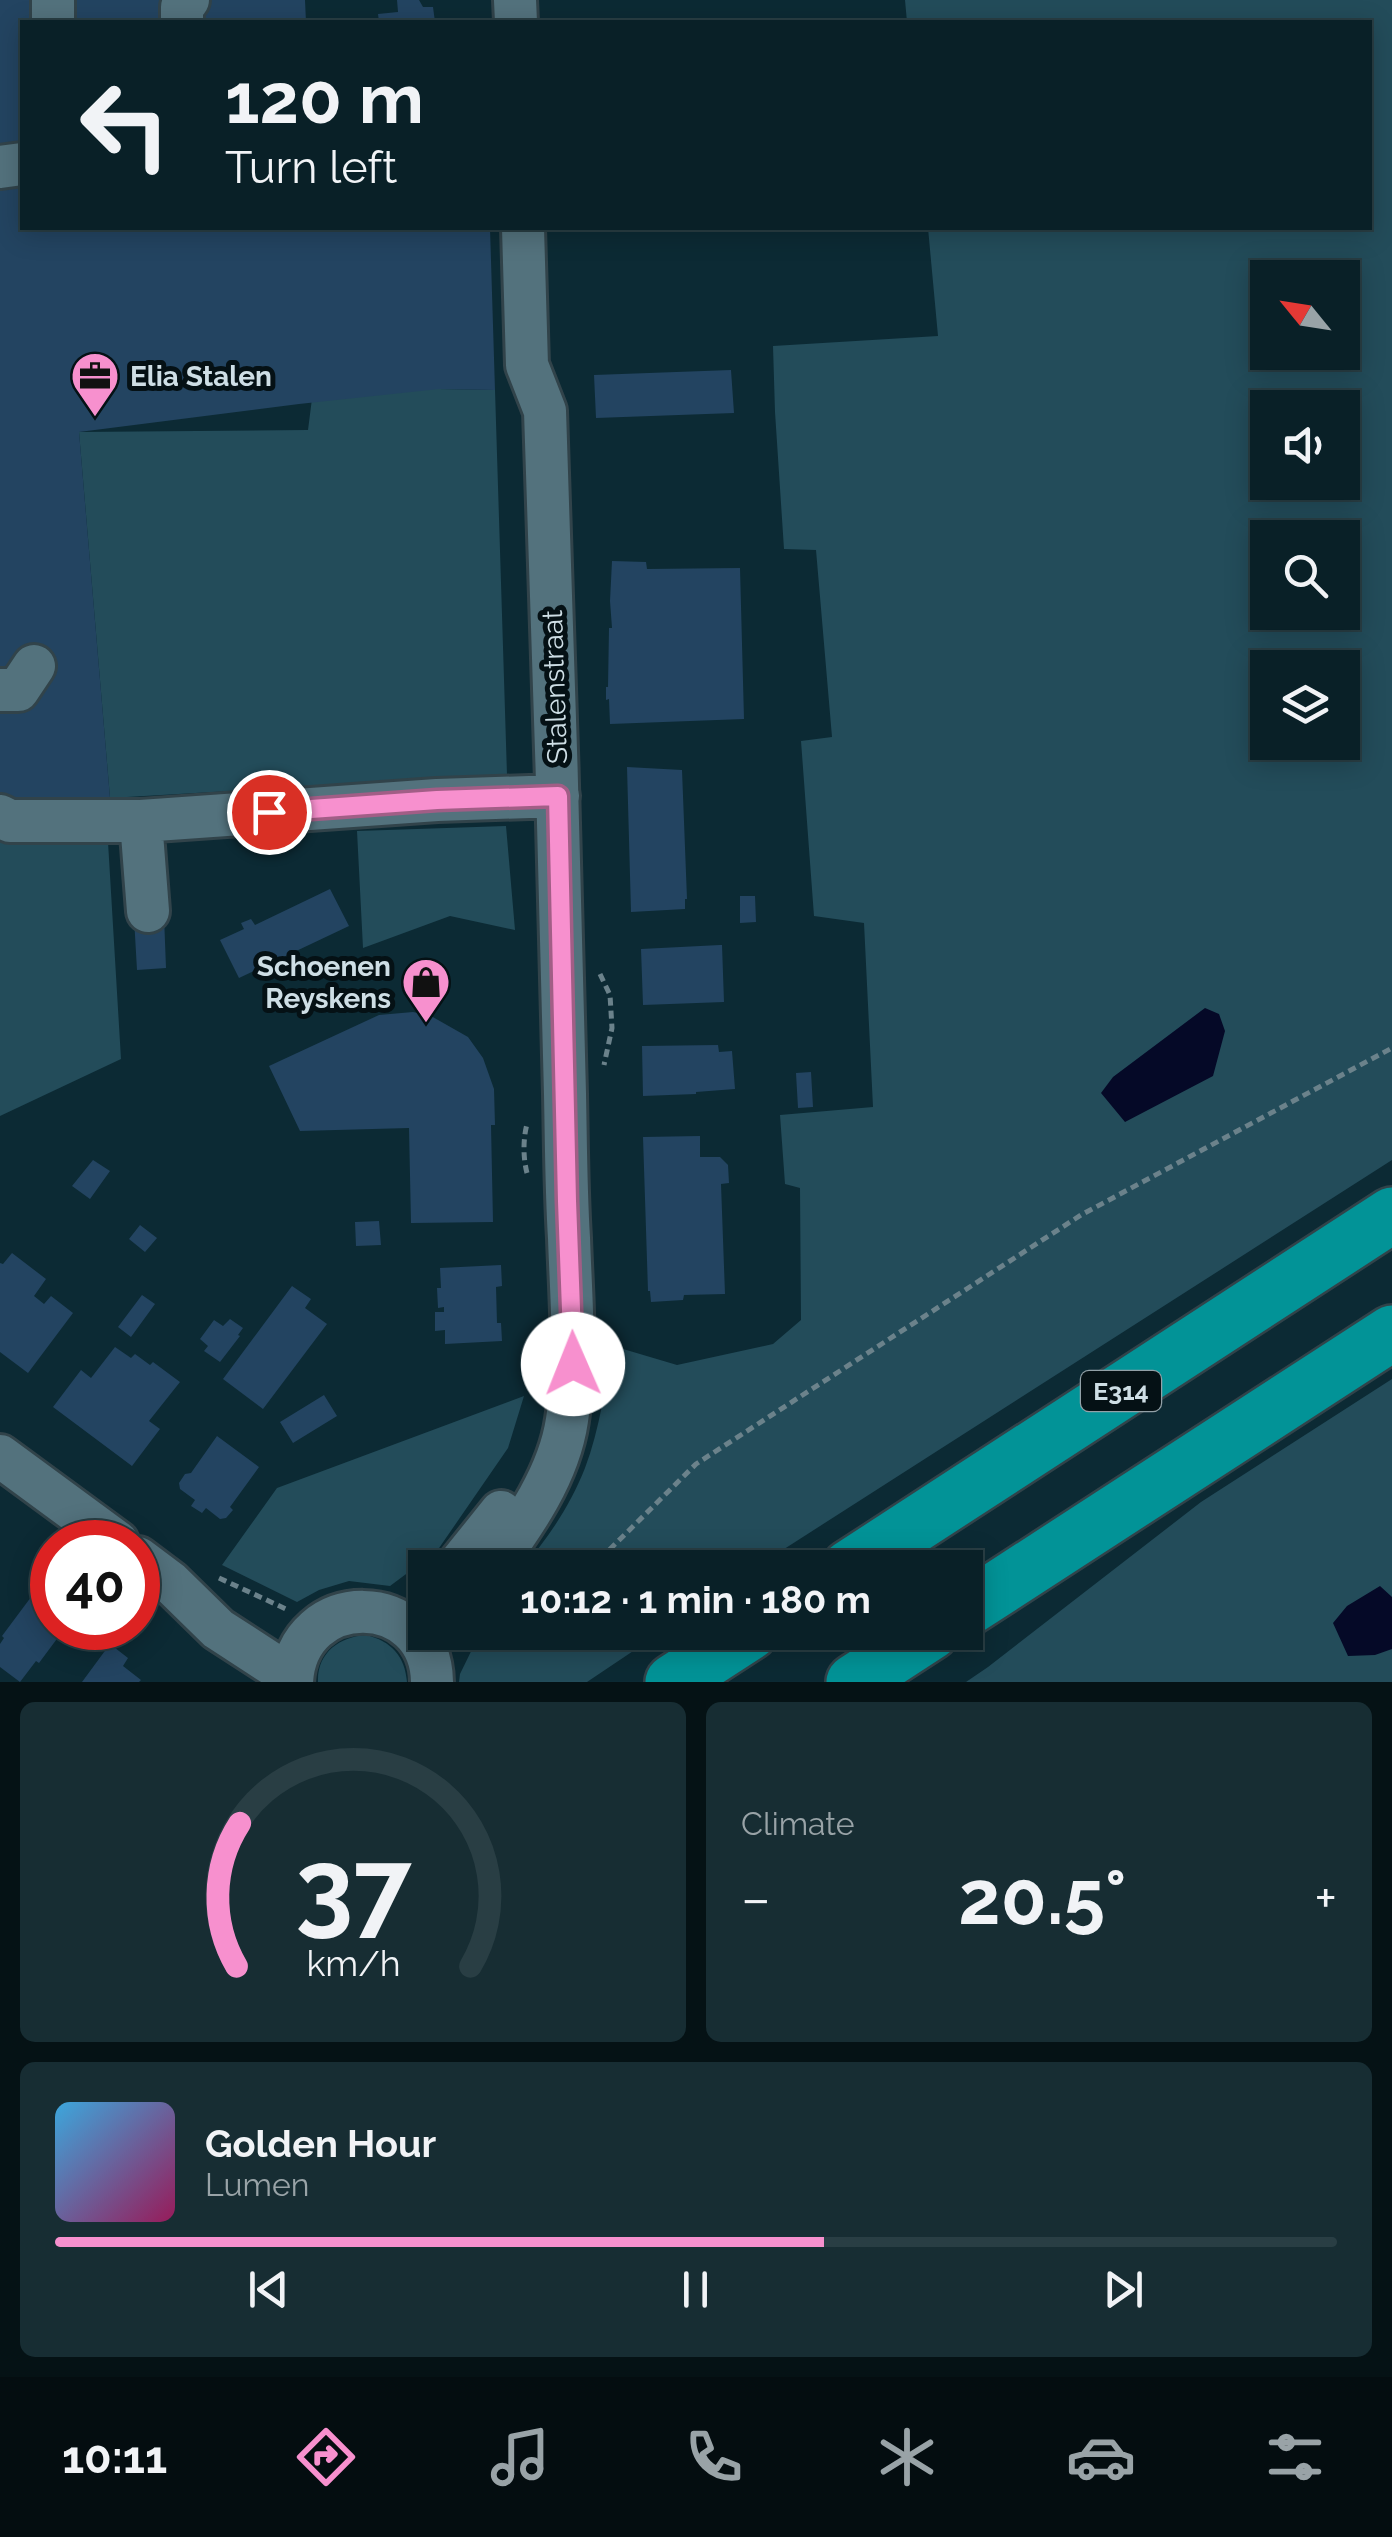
<!DOCTYPE html>
<html lang="en">
<head>
<meta charset="utf-8">
<style>
	:root { --surface:#092027; --page:#172d33; --text:#f1f3f6; --muted:#99a3a7; --line:#293e44; --accent:#f790ce }
	body { margin:0; font-family:Raleway,sans-serif; background:var(--page); color:var(--text); height:100vh; display:flex; flex-direction:column; font-size:38px; white-space:nowrap }
	* { box-sizing:border-box; margin:0 }
	p { font-size:32px; color:var(--muted) }
	.icon { flex:none; width:55px; height:55px; fill:none; stroke:currentColor; stroke-width:2; stroke-linecap:round; stroke-linejoin:round }
	.map { position:relative; height:1682px; overflow:hidden }
	.sheet { display:flex; flex-direction:column; gap:20px; padding:20px; background:#051215; flex:1 }
	.sheet>* { flex:none }
	.top-card { position:absolute; left:20px; top:20px; width:1352px; height:210px; border-radius:0px; box-shadow:0 5px 25px #0003,0 0 0 2px var(--line); background:#092027; color:var(--text); overflow:hidden }
	.needle { width:65px; rotate:300deg }
	.fabs { position:absolute; left:1250px; top:260px; display:grid; gap:20px }
	.fabs a { display:grid; place-items:center; width:110px; height:110px; border-radius:0px; background:var(--surface); box-shadow:0 5px 25px #0003,0 0 0 2px var(--line); font-size:50px }
	.speed { position:absolute; left:30px; top:1520px; display:flex; gap:20px; font-size:50px; font-weight:700; text-align:center }
	.speed>* { display:grid; place-content:center; width:130px; height:130px; border-radius:50%; background:var(--surface); box-shadow:0 5px 25px #0003,0 0 0 2px var(--line); line-height:1 }
	.speed .limit { border:15px solid #d22; background:#fff; color:#111 }
	.pin { position:absolute; display:grid; place-items:center; width:85px; height:85px; color:#fff; margin:-42px; border:5px solid #fff; border-radius:50%; box-shadow:0 2px 10px #0007 }
	.me { position:absolute; width:110px; margin:-55px; rotate:359deg; stroke-linejoin:round; filter:drop-shadow(0 0 8px #0008) }
	.turn { display:flex; align-items:center; gap:35px; height:210px; padding:0 40px; font-size:45px }
	.turn .icon { width:130px; height:130px; stroke-width:2.5 }
	.turn b { display:block; font-size:70px; line-height:85px }
	.big { font-size:75px; font-weight:700; line-height:1.1 }
	.sheet .tile { flex:1; display:flex; flex-direction:column; justify-content:center; gap:15px; min-width:0; padding:0 35px; border-radius:15px; background:var(--page) }
	.sheet .dial { align-items:center; gap:0 }
	.dial svg { height:260px; overflow:visible; fill:none; stroke:var(--line); stroke-width:7; stroke-linecap:round; text-anchor:middle }
	.dial text { fill:var(--text); stroke:none }
	.song { display:flex; align-items:center; gap:30px }
	.cover { width:120px; height:120px; border-radius:15px; background:linear-gradient(135deg,hsl(200 70% 55%),hsl(330 70% 35%)) }
	.played { height:10px; border-radius:5px; background:linear-gradient(90deg,var(--accent) 60%,var(--line) 60%) }
	.keys { display:flex; justify-content:space-around; direction:ltr }
	.heat { display:flex; justify-content:space-between; align-items:center; font-size:55px; direction:ltr }
	.sheet .tiles { flex:1; display:grid; gap:20px; grid-template-columns:1fr 1fr }
	.tile:last-child { grid-column:span 2 }
	.trip { position:absolute; left:408px; top:1550px; width:575px; height:100px; border-radius:0px; background:var(--surface); box-shadow:0 5px 25px #0003,0 0 0 2px var(--line); font-weight:700; line-height:100px; text-align:center }
	.tabs { display:flex; height:160px; justify-content:space-around; align-items:center; background:#040d10; color:var(--muted) }
	.tabs .icon { width:70px; height:70px }
	.tabs .on { color:var(--accent) }
	.tabs b { font-size:45px; color:var(--text) }
	.map>svg:first-child { display:block }
	.green { fill:#234c5a; fill-rule:evenodd }
	.water { fill:#050927 }
	.building { fill:#234461 }
	.lines { fill:none; stroke-linecap:round; stroke-linejoin:round }
	.minor-casing { stroke:#31434a; stroke-width:48 }
	.highway-casing { stroke:#31434a; stroke-width:60 }
	.path { stroke:#6b828b; stroke-width:5; stroke-dasharray:8 5; stroke-linecap:butt }
	.minor { stroke:#53727d; stroke-width:42 }
	.highway { stroke:#029397; stroke-width:55 }
	.route-casing { stroke:#a15e86; stroke-width:25 }
	.route { stroke:#f790ce; stroke-width:18 }
	.labels { text-anchor:middle; dominant-baseline:central; stroke-width:10; stroke-linejoin:round; paint-order:stroke }
	.shield { fill:#051115; stroke:#92a0a7; stroke-width:2.5 }
	.shield-label { font-size:25px; font-weight:bold; fill:#cedee5 }
	.poi-label { font-size:28px; font-weight:bold; fill:#cedee5; stroke:#051115; text-anchor:start }
	.street-label { font-size:28px; fill:#cedee5; stroke:#051115 }
</style>
</head>
<body>
<div class="map">
<svg width="1392" height="1682" viewBox="0 0 1392 1682">
	<rect width="100%" height="100%" fill="#0c2a34"/>
	<path class="green" d="M905 0H1392V1160L756 1567 522 1568C548 1539 571 1504 585 1468 600 1429 605 1386 613 1346L677 1365 773 1344 801 1320 800 1188 785 1184 780 1115 873 1107 864 923 814 916 801 741 832 737 816 550 784 549 775 412 773 346 938 336 928 228H1370V22H907ZM1268 278H1342V352H1268ZM1268 408H1342V482H1268ZM1268 538H1342V612H1268ZM1268 668H1342V742H1268Z
		M315 375 439 389 495 390 507 775 110 798 79 432 308 430Z
		M506 826 515 930 450 916 363 948 357 831Z
		M0 839 108 842 121 1059 0 1116Z
		M1392 1379V1682H966L988 1667 1201 1502Z
		M524 1396 508 1448 437 1551 390 1586 349 1581 319 1590 297 1602 222 1565 277 1488Z
		M480 1633V1632L660 1633 587 1682H459L460 1674Z
		M366 1635C391 1641 405 1656 407 1682H318C317 1653 339 1637 366 1635Z"/>
	<path class="water" d="M1205 1008 1219 1014 1225 1031 1213 1076 1125 1122 1101 1093 1113 1077Z
		M1380 1586 1392 1597V1649L1375 1655 1348 1656 1333 1623 1347 1606Z"/>
	<path class="building" d="M0 0H305L306 22H22V228H490L495 390 439 389 299 404 79 432 110 798 108 842 0 839Z
		M397 0H419L423 7H433L435 22H379L378 14 398 12Z
		M731 370 734 413 596 418 594 375Z
		M612 561 646 562 647 569 740 568 744 719 610 724 609 699 606 700V687H608L609 628H612L610 601Z
		M627 767 682 770 687 899H685V909L631 912Z
		M330 889 349 926 239 978 220 940 244 929 241 923 251 919 255 925Z
		M740 896H755L756 922 740 923Z
		M164 916 166 968 137 970 134 918Z
		M720 945H722L724 1002 643 1005 641 949Z
		M413 1012 431 1016 468 1037 483 1058 494 1089 495 1125H491L493 1222 411 1223 409 1128 300 1131 269 1066 379 1015Z
		M718 1045 719 1052 732 1051 735 1089 696 1092V1094L643 1096 642 1046Z
		M811 1072 813 1107 798 1108 796 1073Z
		M700 1136V1157H720L728 1165 729 1183 721 1184 725 1294 684 1295 683 1300 651 1302 650 1291H648L643 1137Z
		M93 1160 110 1171 90 1199 72 1186Z
		M379 1221 381 1245 356 1246 355 1222Z
		M140 1225 157 1238 145 1252 129 1239Z
		M12 1253 46 1279 34 1296 44 1304 51 1296 73 1313 28 1373 0 1352V1263L3 1264Z
		M501 1265 502 1286 496 1287 497 1323H501L502 1341 445 1344V1330L435 1331V1312H444V1307L438 1308 437 1288H441L440 1268Z
		M292 1286 311 1299 305 1308 327 1324 263 1409 223 1379Z
		M142 1295 155 1304 131 1337 118 1327Z
		M230 1319 243 1328 238 1335 240 1336 220 1362 204 1351 208 1346 200 1339 214 1320 223 1326Z
		M115 1347 131 1358 135 1354 150 1365 153 1362 180 1382 149 1421 160 1429 132 1466 53 1407 81 1370 91 1378Z
		M324 1395 337 1416 293 1443 280 1422Z
		M217 1436 259 1467 230 1507 233 1510 226 1518 220 1519 206 1508 202 1513 191 1506 195 1500 180 1489 179 1483 185 1474 191 1473Z
		M37 1589 46 1596 52 1592V1628H65L39 1663 36 1661 20 1682 0 1667V1644L4 1638 2 1636Z
		M110 1644 128 1658 123 1666 141 1680 139 1682H82Z"/>
	<g class="lines">
		<g class="minor-casing">
			<path id="minor" d="M53 0V22
				M515 0 516 22
				M182 22V7L188 0
				M0 167 22 164
				M0 690H18L34 666
				M0 816 10 821H141L437 800 558 796
				M141 821 148 911
				M0 1456 117 1542
				M138 1558 170 1582 218 1629 292 1677
				M456 1568 501 1512
				M492 1568C524 1524 559 1475 567 1420 577 1360 571 1299 569 1238 566 1190 566 1142 565 1094 560 866 553 639 545 411L527 365 523 228
				M292 1682C297 1587 431 1590 432 1682"/>
		</g>
		<g class="highway-casing">
			<path id="highway" d="M849 1568 1392 1215
				M965 1610 1392 1333
				M673 1682 750 1632
				M854 1682 931 1632"/>
		</g>
		<path class="path" d="M600 974 610 995 612 1028 604 1065
			M527 1173C523 1158 523 1139 527 1124
			M591 1568 696 1464 1081 1215 1392 1048
			M219 1578 286 1609"/>
		<use href="#minor" class="minor"/>
		<use href="#highway" class="highway"/>
	</g>
	<g class="lines">
		<g class="route-casing">
			<path id="route" d="M269 812 437 800 558 796 567 1201 573 1364"/>
		</g>
		<use href="#route" class="route"/>
	</g>
	<defs>
		<g id="office-pin" transform="scale(2.5)"><path d="M0 17L-7.5 6A9.5 9.5 0 1 1 7.5 6Z" fill="#f790ce" stroke="#051115"/><path d="M-6-3h4V-5.5h4V-3h4V5H-6ZM-1-4.5V-3h2v-1.5ZM-6 0V1H6V0Z" fill="#111"/></g>
		<g id="shop-pin" transform="scale(2.5)"><path d="M0 17L-7.5 6A9.5 9.5 0 1 1 7.5 6Z" fill="#f790ce" stroke="#051115"/><path d="M-5-2.5h2.3a2.7 3.5 0 0 1 5.4 0H5L5.5 6h-11ZM-1.5-2.5h3a1.5 2.3 0 0 0-3 0Z" fill="#111"/></g>
	</defs>
	<g fill-rule="evenodd">
		<use href="#office-pin" x="95" y="376"/>
		<use href="#shop-pin" x="426" y="982"/>
	</g>
	<g class="labels">
		<rect class="shield" x="1081" y="1371" width="80" height="40" rx="8"/>
		<g class="shield-label">
			<text x="1121" y="1391">E314</text>
		</g>
		<g class="poi-label">
			<text x="130" y="376">Elia Stalen</text>
			<text x="391" y="966" text-anchor="end">Schoenen<tspan x="391" dy="32">Reyskens</tspan></text>
		</g>
		<g class="street-label">
			<text transform="translate(555 687) rotate(-92)">Stalenstraat</text>
		</g>
	</g>
</svg>
<div class="fabs">
<a><svg class="needle" viewBox="-14 -14 28 28"><path d="M0-13l5 13h-10z" fill="#e53935"/><path d="M0 13l5-13h-10z" fill="#99a3a7"/></svg></a>
<a><svg class="icon" aria-label="sound" viewBox="0 0 24 24"><path d="M4 9h4l5-4v14l-5-4H4zM17 9q2 3 0 6"/></svg></a>
<a><svg class="icon" aria-label="search" viewBox="0 0 24 24"><circle cx="10" cy="10" r="6"/><path d="M15 15l6 6"/></svg></a>
<a><svg class="icon" aria-label="layers" viewBox="0 0 24 24"><path d="M12 4l9 5-9 5-9-5zM3 14l9 5 9-5"/></svg></a>
</div>
<div class="speed"><div class="limit">40</div></div>
<div class="pin" style="left:269px;top:812px;background:#d93025"><svg class="icon" aria-label="arrive" viewBox="0 0 24 24"><path d="M6 21V4h12l-3 4 3 4H6"/></svg></div>
<svg class="me" style="left:573px;top:1364px" viewBox="-20 -20 40 40"><circle r="19" fill="#fff"/><path d="M0-13L10 11 0 6-10 11z" fill="#f790ce"/></svg>
<div class="trip">10:12 · 1 min · 180 m</div>
<div class="top-card">
<div class="turn"><svg class="icon" aria-label="left" viewBox="0 0 24 24"><path d="M17 20v-9H6M10 6l-5 5 5 5"/></svg><div><b>120 m</b>Turn left</div></div>
</div>
</div>
<section class="sheet">
<div class="tiles">
<div class="tile dial"><svg viewBox="0 0 100 80">
<path d="M14 69A42 42 0 1 1 86 69"/>
<path d="M14 69A42 42 0 0 1 15 25" stroke="#f790ce"/>
<text x="50" y="56" font-size="32" font-weight="700">37</text>
<text x="50" y="72" font-size="11">km/h</text>
</svg></div>
<div class="tile"><p>Climate</p>
<div class="heat"><a>−</a><b class="big">20.5°</b><a>+</a></div>
</div>
<div class="tile">
<div class="song"><i class="cover"></i><div><b>Golden Hour</b><p>Lumen</p></div></div>
<div class="played"></div>
<div class="keys"><svg class="icon" aria-label="previous" viewBox="0 0 24 24"><path d="M18 5L8 12l10 7zM5 5v14"/></svg><svg class="icon" aria-label="pause" viewBox="0 0 24 24"><path d="M8 5v14M16 5v14"/></svg><svg class="icon" aria-label="next" viewBox="0 0 24 24"><path d="M6 5l10 7-10 7zM19 5v14"/></svg></div>
</div>
</div>
</section>
<nav class="tabs">
<b>10:11</b>
<svg class="icon on" aria-label="directions" viewBox="0 0 24 24"><path d="M12 3l9 9-9 9-9-9zM9 14v-3h6M13 9l2 2-2 2"/></svg>
<svg class="icon" aria-label="music" viewBox="0 0 24 24"><path d="M9 18V5l10-2v13"/><circle cx="6" cy="18" r="3"/><circle cx="16" cy="16" r="3"/></svg>
<svg class="icon" aria-label="phone" viewBox="0 0 24 24"><path d="M5 4h4l2 5-3 2q2 4 5 5l2-3 5 2v4C11 20 4 13 5 4z"/></svg>
<svg class="icon" aria-label="climate" viewBox="0 0 24 24"><path d="M12 3v18M4 7l16 10M4 17L20 7"/></svg>
<svg class="icon" aria-label="car" viewBox="0 0 24 24"><path d="M5 17H2v-5l4-1 3-4h7l3 4 3 1v5h-3M9 17h6M6 11h13"/><circle cx="7" cy="17" r="2"/><circle cx="17" cy="17" r="2"/></svg>
<svg class="icon" aria-label="filters" viewBox="0 0 24 24"><path d="M4 7h16M4 17h16"/><circle cx="9" cy="7" r="2"/><circle cx="15" cy="17" r="2"/></svg>
</nav>
</body>
</html>
